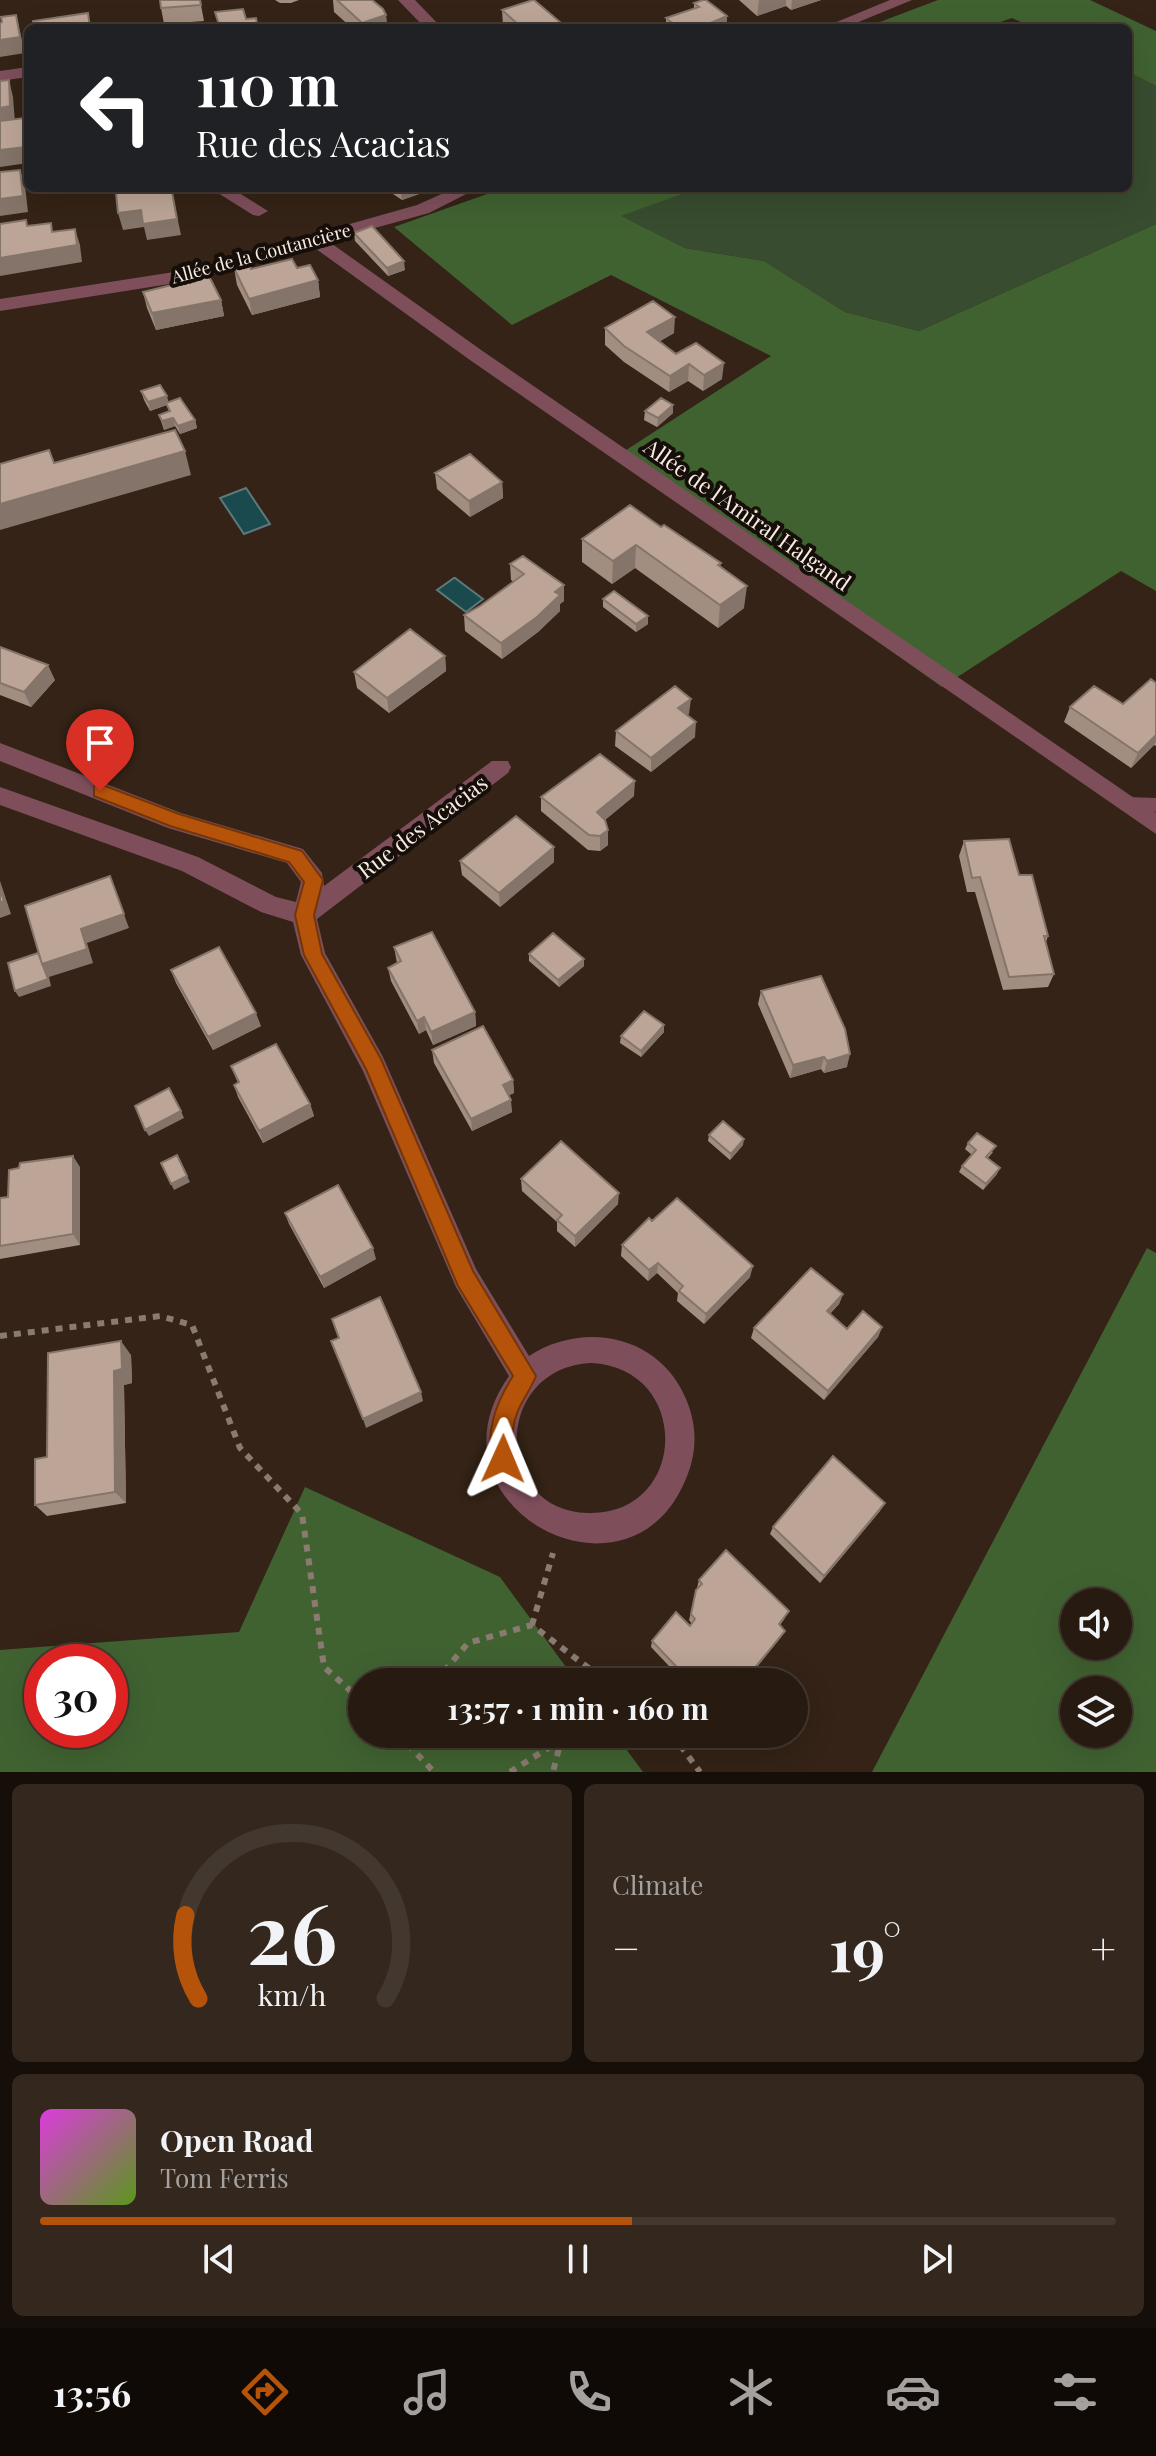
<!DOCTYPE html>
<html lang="en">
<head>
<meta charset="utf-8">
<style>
	:root { --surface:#271a10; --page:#33271e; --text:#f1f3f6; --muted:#a4a19f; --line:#433830; --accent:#b45309 }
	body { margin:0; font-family:"Playfair Display",serif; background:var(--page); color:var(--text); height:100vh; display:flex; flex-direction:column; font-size:30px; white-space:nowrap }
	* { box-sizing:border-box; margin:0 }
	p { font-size:26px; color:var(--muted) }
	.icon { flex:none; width:44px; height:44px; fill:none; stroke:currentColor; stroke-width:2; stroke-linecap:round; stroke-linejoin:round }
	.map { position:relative; height:1772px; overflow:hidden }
	.side { display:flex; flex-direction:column; gap:12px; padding:12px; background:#150e09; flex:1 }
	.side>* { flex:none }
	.hud { position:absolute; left:24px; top:24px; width:1108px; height:168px; border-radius:12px; box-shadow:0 8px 32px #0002,0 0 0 2px var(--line); background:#202124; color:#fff; overflow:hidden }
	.controls { position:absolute; left:1060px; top:1588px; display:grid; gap:16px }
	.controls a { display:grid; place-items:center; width:72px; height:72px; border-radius:50%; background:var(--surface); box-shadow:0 8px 32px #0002,0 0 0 2px var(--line); font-size:40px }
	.speed { position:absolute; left:24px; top:1644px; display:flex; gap:16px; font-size:40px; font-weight:700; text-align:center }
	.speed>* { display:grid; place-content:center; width:104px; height:104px; border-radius:50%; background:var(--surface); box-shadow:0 8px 32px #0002,0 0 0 2px var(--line); line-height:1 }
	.speed .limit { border:12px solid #d22; background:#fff; color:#111 }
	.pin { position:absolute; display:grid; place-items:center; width:68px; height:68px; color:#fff; margin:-82px -34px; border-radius:50% 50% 50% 0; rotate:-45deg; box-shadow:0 0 8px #0007 }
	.pin .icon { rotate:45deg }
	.me { position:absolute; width:88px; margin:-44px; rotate:1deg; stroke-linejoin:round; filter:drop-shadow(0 0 6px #0008) }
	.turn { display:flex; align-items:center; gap:28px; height:168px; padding:0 40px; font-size:36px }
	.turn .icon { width:104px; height:104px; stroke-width:2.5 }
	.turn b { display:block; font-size:56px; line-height:68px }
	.big { font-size:60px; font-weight:700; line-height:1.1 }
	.side .widget { flex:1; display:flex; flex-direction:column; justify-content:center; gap:12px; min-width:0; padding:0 28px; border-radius:12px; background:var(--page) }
	.side .dial { align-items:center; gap:0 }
	.dial svg { height:208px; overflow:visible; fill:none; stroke:var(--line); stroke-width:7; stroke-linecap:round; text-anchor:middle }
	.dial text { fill:var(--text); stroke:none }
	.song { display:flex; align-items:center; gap:24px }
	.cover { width:96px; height:96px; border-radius:12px; background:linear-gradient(135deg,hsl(300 70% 55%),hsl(90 70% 35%)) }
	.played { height:8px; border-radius:4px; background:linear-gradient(90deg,var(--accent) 55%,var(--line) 55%) }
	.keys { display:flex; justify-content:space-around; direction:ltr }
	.heat { display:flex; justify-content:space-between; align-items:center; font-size:44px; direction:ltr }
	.side .tiles { flex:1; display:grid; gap:12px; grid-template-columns:1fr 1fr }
	.widget:last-child { grid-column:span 2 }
	.trip { position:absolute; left:348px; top:1668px; width:460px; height:80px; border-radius:40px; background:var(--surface); box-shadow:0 8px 32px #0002,0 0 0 2px var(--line); font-weight:700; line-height:80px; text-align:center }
	.tabs { display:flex; height:128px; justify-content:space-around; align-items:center; background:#100a06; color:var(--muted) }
	.tabs .icon { width:56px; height:56px }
	.tabs .selected { color:var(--accent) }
	.tabs b { font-size:36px; color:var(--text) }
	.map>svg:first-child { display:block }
	.green { fill:#384c2f }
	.forest { fill:#406231; fill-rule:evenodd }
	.water { fill:#1a4a4d; stroke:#5d7a7a; stroke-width:2 }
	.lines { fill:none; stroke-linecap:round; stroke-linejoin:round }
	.path { stroke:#8a7b70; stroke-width:6; stroke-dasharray:7 7; stroke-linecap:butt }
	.lane { fill:#7e4f5b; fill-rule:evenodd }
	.street { fill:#7e4f5b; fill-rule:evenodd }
	.wall { fill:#a28e81 }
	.shaded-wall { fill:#847469 }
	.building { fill:#bca596; stroke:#847469; stroke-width:2 }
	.route { fill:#b45309; stroke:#753606; stroke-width:2 }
	.labels { text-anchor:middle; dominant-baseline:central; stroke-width:8; stroke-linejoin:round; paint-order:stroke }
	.far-street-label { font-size:18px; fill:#f8ebe3; stroke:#160e09 }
	.street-label { font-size:22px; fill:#f8ebe3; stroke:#160e09 }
</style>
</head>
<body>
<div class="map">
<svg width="1156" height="1772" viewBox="0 0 1156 1772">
	<rect width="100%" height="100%" fill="#342316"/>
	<path class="green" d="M1128 72 1156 86V224L919 331 845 312 764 261 685 248 620 216 699 188H1128Z"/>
	<path class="forest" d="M938 0H1090L1156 31V86L1128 72V28H1034L1012 18 984 28H864Z
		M504 188H699L621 216 685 248 764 261 845 312 919 331 1156 224V591L1121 571 942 687 617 456 771 356 611 275 512 325 394 227Z
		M1147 1248 1156 1253V1772H872ZM1118 1602V1646H1074V1602ZM1118 1690V1734H1074V1690Z
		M305 1487 500 1577 577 1682H362V1734H615L643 1772H0V1650L239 1632ZM42 1662H110V1730H42Z"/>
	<path class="water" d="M246 488 270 524 244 534 220 498Z
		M454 578H455L483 599 466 612 437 590Z"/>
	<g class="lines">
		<path class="path" d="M0 1336 160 1316 192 1325 240 1448 302 1514 324 1667 362 1701
			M532 1625 553 1553
			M435 1682 468 1643 532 1625 607 1682
			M398 1734 434 1772
			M672 1734 700 1772
			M510 1772 561 1740 553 1772"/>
		<path class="lane" d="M1127 797 1156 798V812L1121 809 1118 804 1121 799Z"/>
		<path class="street" d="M398 0H415L442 28H425Z
			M890 0H912L844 28H822Z
			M28 67V77L0 81V71Z
			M210 188H231L268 211 259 216 253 215Z
			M455 188H478L429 213 328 241 484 352 1156 813V834L470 360 312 246 188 281 0 311V299L187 270 417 205Z
			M0 743 181 813 303 849 322 873 324 886 492 761H508L511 767 508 773 317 919 325 953 383 1057 476 1269 529 1356C585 1320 660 1336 686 1399 698 1427 697 1454 685 1481 627 1618 418 1505 509 1376L456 1287 363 1071 301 955 293 922 261 912 182 871 0 805V787L198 857 276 897 296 902 301 882 287 863 168 828 0 761ZM591 1363C693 1368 688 1516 588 1513 493 1511 492 1368 591 1363Z"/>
	</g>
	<path class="wall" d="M200 0 204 21 164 24 161 8Z
		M275 0H299L291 3H280Z
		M333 0H372L386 15 387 28H352L334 12Z
		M739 0H821L791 10 786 6 757 16Z
		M694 3 727 16 726 28H666V18L694 9Z
		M502 10 560 22V28H505L503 26Z
		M384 188H436L402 200Z
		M354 233 405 270 388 276 355 241Z
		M234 268H297L318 280 320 297 252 315 237 285Z
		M143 292 221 300 224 316 156 330 147 308Z
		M605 328 674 333 660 341 676 354 722 379 703 391 688 381 669 392 624 362 605 345Z
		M141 391 169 402 195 420 197 428 180 434 175 426 164 430 159 415 169 411 167 405 150 411 144 400Z
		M673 405V413L657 427 644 420 645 411Z
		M435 473 502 482 503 498 470 517 437 489Z
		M661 527 721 563 720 567 744 608 718 628 635 568 612 584 582 562V539Z
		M510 564 564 585V601L560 604V611L538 632 502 659 465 631 464 615 480 606 514 582 511 580Z
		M603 599 648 616V624L636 632 603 607Z
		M0 647 55 680 31 707 0 695Z
		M445 656 446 671 389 713 357 688 354 672Z
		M1156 683V746L1154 745 1131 768 1064 722 1070 707 1123 704Z
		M689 714 687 715 695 737 651 772 615 746 616 731Z
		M634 796 605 820 608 845 600 851 588 850 541 811V797Z
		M964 841 1019 875 1048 936 1046 942 1054 974 1048 987 1003 990 975 892H967L959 856Z
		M554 847V862L500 907 462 875 460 861Z
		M394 947 475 1012 476 1026 433 1045 426 1030 419 1034 391 981 388 968 397 963Z
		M529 954 584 966 559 987 529 961Z
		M171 970 261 1026 213 1050 176 983Z
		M761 991 847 1067 824 1073 821 1069 790 1078 758 1004Z
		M664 1025V1032L641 1057 620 1043 621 1036Z
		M432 1050 513 1080 514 1093 509 1095 512 1112 472 1131 434 1063Z
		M231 1066 310 1104 314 1116 263 1143 238 1097 234 1085 238 1083Z
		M709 1135 743 1145 730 1160 708 1141Z
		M968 1143 993 1152 988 1158 997 1174 983 1190 959 1172 962 1166 972 1155 965 1149Z
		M80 1167V1245L0 1259V1198L8 1197 19 1168Z
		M521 1179 618 1204 575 1247 557 1231V1222L522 1191Z
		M285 1213 376 1259 324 1288 289 1224Z
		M622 1245 750 1277 704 1324 677 1301 678 1293 657 1273 648 1281 621 1256Z
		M843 1294 839 1304 830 1314 847 1329 882 1327 878 1337 824 1400 751 1338 754 1328Z
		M131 1355 132 1383 124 1385 126 1503 47 1516 35 1505 47 1457Z
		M880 1511 820 1583 770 1534 773 1527Z
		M699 1580 785 1618 780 1625 781 1637 745 1682H684L651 1647 652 1641 690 1626 692 1624 689 1620Z"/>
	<path class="shaded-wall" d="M759 0H786V6L757 16Z
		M792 0H821L791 10Z
		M16 15 25 53 0 57V40Z
		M386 15 387 28H363L362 23Z
		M727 16 726 28H699Z
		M560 22V28H542Z
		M45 24 46 28H35L34 26Z
		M9 80 13 97 15 123 0 125V108Z
		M24 118 28 133V163L0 167V150Z
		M20 170 25 186 28 212 0 216V199Z
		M400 188H436L402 200Z
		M172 192 181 235 147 240 144 227 123 230 118 213Z
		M75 229 80 245 82 262 0 276V258Z
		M404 261 405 270 388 276 387 268Z
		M318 280 320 297 252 315 249 299Z
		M221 300 224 316 156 330 152 313Z
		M675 317 674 333 647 349V332Z
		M724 363 722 379 703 391 704 375Z
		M689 364 688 381 669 392 670 376Z
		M167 396 169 404 150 411 148 402Z
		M673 405V413L657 427 658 418Z
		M173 418 175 426 164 430 162 421Z
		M195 420 197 428 180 434 178 426Z
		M185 451 191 475 0 530V504Z
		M502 482 503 498 470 517 469 501Z
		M636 545 635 568 612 584 613 561Z
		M564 585V601L560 604V611L538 632 502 659 501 643Z
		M747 586 744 608 718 628 720 605Z
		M648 616V624L636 632V624Z
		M445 656 446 671 389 713 387 698Z
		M48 665 55 680 31 707 24 692Z
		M691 699 689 714 677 723 678 708Z
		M696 722 695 737 651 772V758Z
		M1156 735V742L1154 745 1131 768 1138 753Z
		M635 781 634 796 596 827 597 812Z
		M608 830V845L600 851V836Z
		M554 847V862L500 907 499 893Z
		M110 876 129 928 87 943 93 963 49 977 51 986 19 997 15 991 81 929Z
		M0 881 11 914 0 918Z
		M584 959V966L559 987 558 980Z
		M475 1012 476 1026 433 1045 431 1032Z
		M256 1013 261 1026 213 1050 208 1037Z
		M424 1017 426 1030 419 1034 417 1021Z
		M664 1025V1032L641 1057V1051Z
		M850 1054 847 1067 824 1073 827 1061Z
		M824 1057 821 1069 790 1078 793 1065Z
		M513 1080 514 1093 504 1098 503 1085Z
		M511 1100 512 1112 472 1131 471 1119Z
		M310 1104 314 1116 263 1143 259 1131Z
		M181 1111 184 1118 149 1136 145 1130Z
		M744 1139 743 1145 730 1160 731 1154Z
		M73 1156 80 1167V1245L73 1234Z
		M1000 1168 997 1174 983 1190 986 1184Z
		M187 1176 190 1182 174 1190 171 1184Z
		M619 1193 618 1204 575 1247V1236Z
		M373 1248 376 1259 324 1288 320 1277Z
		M658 1263 657 1273 648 1281 649 1270Z
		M753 1266 750 1277 704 1324 706 1314Z
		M843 1294 839 1304 823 1321 827 1311Z
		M882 1327 878 1337 824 1400 828 1391Z
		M121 1341 131 1355 132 1383 124 1385 126 1503 115 1492 114 1371Z
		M421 1392 423 1401 366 1428 363 1419Z
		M885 1503 880 1511 820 1583 824 1576Z"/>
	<path class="building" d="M160 0H200L201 5 161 8Z
		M337 0H372L383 9 386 15 362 23Z
		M533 0H534L560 22 542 28H514L520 26 502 10Z
		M703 0H706L727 16 699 28H678L666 18 699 7 694 3Z
		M243 9 246 19 256 18 258 28H220L215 12Z
		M88 13 90 28H46L45 24 34 26 33 21Z
		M16 15 20 37 0 40V23L2 22 1 17Z
		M9 80 10 106 0 108V81Z
		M24 118 26 147 0 150V121Z
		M20 170 23 196 0 199V172Z
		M149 188H166L168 193 172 192 177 219 143 224 141 210 118 213 116 193Z
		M26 220 27 226 51 223 52 232 75 229 77 245 0 258V224Z
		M372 226 404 261 387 268 354 233Z
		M292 259 297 268 310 265 318 280 249 299 234 268 249 265 251 269Z
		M209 276 221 300 152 313 143 292Z
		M653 301 675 317 647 332 676 354 696 343 724 363 704 375 689 364 670 376 624 346 605 328Z
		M160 385 167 396 148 402 141 391Z
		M180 398 195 420 178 426 173 418 162 421 159 415 170 411 166 403Z
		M661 398 673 405 658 418 645 411Z
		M175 430 185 451 0 504V464L49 450 54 463Z
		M470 454 502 482 469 501 435 473Z
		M630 505 661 527 664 525 721 563 718 565 747 586 720 605 636 545 613 561 582 539Z
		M523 556 564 585 555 592 560 595 537 617 501 643 464 615 480 606 524 574 510 564Z
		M614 591 648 616 636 624 603 599Z
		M410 629 445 656 387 698 354 672Z
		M0 647 48 665 24 692 0 683Z
		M1151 679 1156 683V735L1138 753 1070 707 1094 686 1123 704Z
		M675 686 691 699 678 708 696 722 651 758 616 731Z
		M600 754 635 781 597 812 605 820 608 830 600 836 589 835 541 797Z
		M516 816 554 847 499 893 460 861Z
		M1009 839 1019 875H1032L1048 936H1044L1054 974 1009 977 980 877 972 878 964 841Z
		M110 876 124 914 81 929 87 949 42 964 25 906Z
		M0 889 4 901 0 902Z
		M432 932 475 1012 431 1032 424 1017 417 1021 388 968 401 961 394 947Z
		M553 933 584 959 558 980 529 954Z
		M219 947 256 1013 208 1037 171 970Z
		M38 953 48 979 15 991 8 963Z
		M821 976 845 1029 850 1054 827 1061 824 1057 793 1065 761 991Z
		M644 1011 664 1025 641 1051 621 1036Z
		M483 1026 513 1080 503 1085 511 1100 471 1119 432 1050Z
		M276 1044 310 1104 259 1131 234 1085 239 1082 231 1066Z
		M169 1088 181 1111 145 1130 135 1106Z
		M723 1121 744 1139 731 1154 709 1135Z
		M977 1133 996 1146 986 1157 1000 1168 986 1184 962 1166 976 1150 968 1143Z
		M561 1141 619 1193 575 1236 557 1220 562 1215 521 1179Z
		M177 1155 187 1176 171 1184 161 1163Z
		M73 1156V1234L0 1246V1198L8 1197 9 1170 19 1168 20 1163Z
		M338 1185 373 1248 320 1277 285 1213Z
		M677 1198 753 1266 706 1314 679 1291 683 1286 658 1263 649 1270 622 1245 649 1218 652 1221Z
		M811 1268 843 1294 827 1311 847 1329 863 1311 882 1327 828 1391 754 1328Z
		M380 1297 421 1392 363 1419 331 1341 339 1338 332 1319Z
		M121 1341 122 1369 114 1371 115 1492 35 1505V1459L47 1457 48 1353Z
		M833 1456 885 1503 824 1576 773 1527Z
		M726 1550 789 1611 779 1624 785 1631 744 1681 745 1682H691L652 1641 676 1612 690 1626 695 1619 691 1614 696 1590 702 1584 699 1580Z"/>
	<path class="route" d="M100 784 179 814 302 851 323 880 314 915 322 954 381 1059 473 1271 536 1376C529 1394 515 1408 513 1429 511 1442 517 1454 511 1467L503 1470 495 1467C483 1436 496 1402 513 1376L458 1286 366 1069 304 955 295 915 304 882 289 862 170 826 94 796V786Z"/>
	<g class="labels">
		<g class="far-street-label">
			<text transform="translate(261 253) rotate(-15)">Allée de la Coutancière</text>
		</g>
		<g class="street-label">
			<text transform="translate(748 514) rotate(35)">Allée de l'Amiral Halgand</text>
			<text transform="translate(422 826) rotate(-37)">Rue des Acacias</text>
		</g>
	</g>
</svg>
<div class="controls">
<a><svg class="icon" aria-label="sound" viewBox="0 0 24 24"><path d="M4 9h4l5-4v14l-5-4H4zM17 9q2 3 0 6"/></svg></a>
<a><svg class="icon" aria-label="layers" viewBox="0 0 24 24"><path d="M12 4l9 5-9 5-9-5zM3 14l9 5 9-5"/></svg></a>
</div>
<div class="speed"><div class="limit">30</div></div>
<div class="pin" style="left:100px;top:791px;background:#d93025"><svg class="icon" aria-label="arrive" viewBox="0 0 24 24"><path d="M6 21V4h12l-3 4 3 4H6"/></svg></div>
<svg class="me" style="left:503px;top:1459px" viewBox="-20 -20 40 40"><path d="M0-17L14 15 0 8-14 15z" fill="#b45309" stroke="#fff" stroke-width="4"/></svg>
<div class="trip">13:57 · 1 min · 160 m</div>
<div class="hud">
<div class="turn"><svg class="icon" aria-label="left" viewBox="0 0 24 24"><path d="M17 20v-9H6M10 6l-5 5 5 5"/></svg><div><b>110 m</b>Rue des Acacias</div></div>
</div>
</div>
<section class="side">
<div class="tiles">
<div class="widget dial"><svg viewBox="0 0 100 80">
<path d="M14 69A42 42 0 1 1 86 69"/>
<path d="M14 69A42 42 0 0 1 9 37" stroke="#b45309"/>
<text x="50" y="56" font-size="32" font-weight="700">26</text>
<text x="50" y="72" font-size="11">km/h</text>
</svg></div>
<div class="widget"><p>Climate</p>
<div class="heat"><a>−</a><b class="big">19°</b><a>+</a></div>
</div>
<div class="widget">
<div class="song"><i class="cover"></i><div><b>Open Road</b><p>Tom Ferris</p></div></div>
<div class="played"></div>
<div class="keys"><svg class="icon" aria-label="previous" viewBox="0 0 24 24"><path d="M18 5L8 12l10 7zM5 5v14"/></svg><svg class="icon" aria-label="pause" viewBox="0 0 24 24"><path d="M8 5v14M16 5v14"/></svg><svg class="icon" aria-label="next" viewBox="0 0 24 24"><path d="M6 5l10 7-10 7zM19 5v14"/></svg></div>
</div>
</div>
</section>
<nav class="tabs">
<b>13:56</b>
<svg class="icon selected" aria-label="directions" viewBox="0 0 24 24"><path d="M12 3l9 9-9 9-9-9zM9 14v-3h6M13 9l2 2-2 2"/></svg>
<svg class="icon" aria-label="music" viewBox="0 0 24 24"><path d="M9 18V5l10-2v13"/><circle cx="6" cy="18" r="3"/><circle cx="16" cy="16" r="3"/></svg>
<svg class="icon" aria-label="phone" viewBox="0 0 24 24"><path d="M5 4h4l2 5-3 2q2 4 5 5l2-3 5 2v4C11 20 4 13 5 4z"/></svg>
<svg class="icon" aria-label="climate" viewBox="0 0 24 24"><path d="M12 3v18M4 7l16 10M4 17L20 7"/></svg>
<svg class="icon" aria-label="car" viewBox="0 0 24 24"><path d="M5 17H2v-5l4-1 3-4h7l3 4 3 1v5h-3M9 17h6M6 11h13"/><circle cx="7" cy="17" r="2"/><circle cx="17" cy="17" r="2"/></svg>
<svg class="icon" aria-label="filters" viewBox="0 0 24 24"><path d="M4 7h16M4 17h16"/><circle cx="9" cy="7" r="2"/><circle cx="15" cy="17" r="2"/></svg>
</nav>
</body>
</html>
